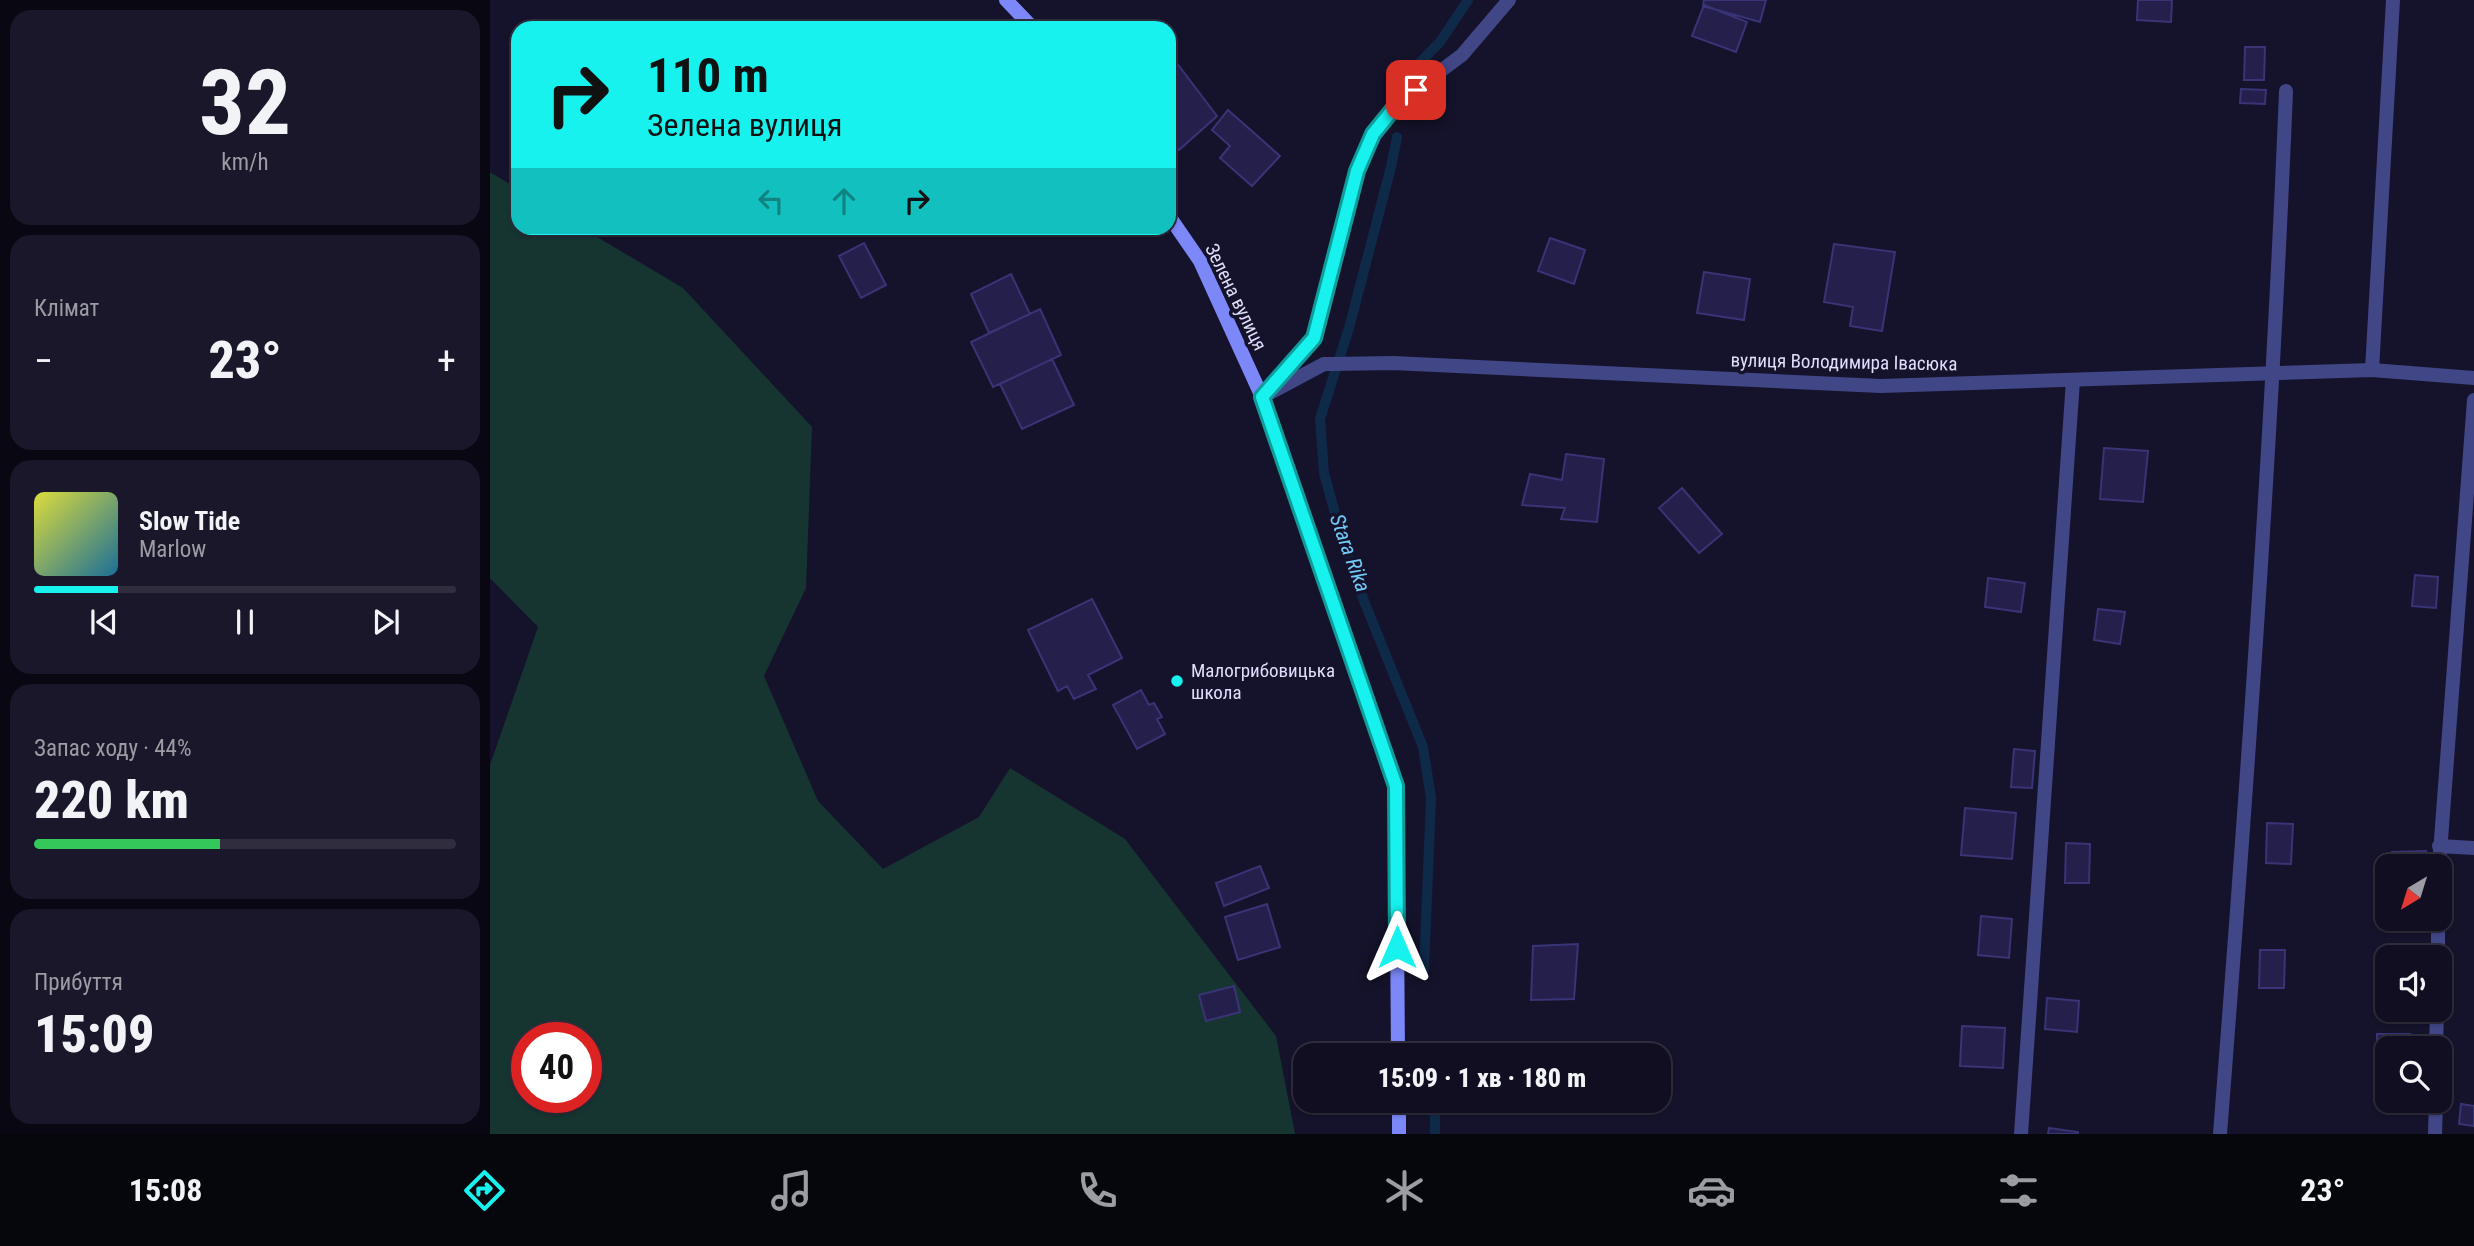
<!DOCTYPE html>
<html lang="uk">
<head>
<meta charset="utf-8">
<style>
	:root { --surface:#100e20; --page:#191729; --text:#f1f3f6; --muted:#9c9ca5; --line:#302e3e; --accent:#17f2ef }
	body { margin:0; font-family:"Roboto Condensed",sans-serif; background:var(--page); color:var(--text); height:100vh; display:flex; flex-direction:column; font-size:26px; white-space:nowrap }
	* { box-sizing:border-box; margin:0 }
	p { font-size:23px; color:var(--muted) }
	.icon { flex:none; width:38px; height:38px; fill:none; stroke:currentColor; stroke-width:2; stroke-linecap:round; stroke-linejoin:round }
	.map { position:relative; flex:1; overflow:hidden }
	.details { display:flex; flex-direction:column; gap:10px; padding:10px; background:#090812; width:490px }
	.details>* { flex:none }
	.banner { position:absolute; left:21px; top:21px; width:665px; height:214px; border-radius:21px; box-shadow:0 2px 5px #0004,0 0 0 2px var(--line); background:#17f2ef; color:#111; overflow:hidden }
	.needle { width:46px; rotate:218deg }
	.tools { position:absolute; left:1885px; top:854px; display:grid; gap:14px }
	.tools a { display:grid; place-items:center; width:77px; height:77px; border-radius:14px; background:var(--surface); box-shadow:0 2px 5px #0004,0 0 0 2px var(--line); font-size:35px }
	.speed { position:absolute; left:21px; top:1022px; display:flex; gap:14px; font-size:35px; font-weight:700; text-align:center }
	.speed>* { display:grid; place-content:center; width:91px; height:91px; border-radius:50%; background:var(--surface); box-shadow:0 2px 5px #0004,0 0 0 2px var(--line); line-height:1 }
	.speed .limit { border:10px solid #d22; background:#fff; color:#111 }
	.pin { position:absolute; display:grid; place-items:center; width:60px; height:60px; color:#fff; margin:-30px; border-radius:14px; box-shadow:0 4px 10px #0006 }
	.me { position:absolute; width:77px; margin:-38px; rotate:0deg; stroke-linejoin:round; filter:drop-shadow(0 0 5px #0008) }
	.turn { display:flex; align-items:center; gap:24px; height:147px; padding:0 21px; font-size:32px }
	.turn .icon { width:91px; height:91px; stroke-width:2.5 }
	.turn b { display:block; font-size:49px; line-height:60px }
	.lanes { display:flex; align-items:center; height:66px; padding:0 21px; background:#0003; justify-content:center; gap:35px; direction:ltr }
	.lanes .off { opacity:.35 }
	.big { font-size:52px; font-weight:800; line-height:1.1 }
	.details .widget { flex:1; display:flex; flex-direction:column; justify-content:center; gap:10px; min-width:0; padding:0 24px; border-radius:21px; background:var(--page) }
	.details .dial { align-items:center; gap:0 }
	.dial b { font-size:91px; line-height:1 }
	.song { display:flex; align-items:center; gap:21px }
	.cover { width:84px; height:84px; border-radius:10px; background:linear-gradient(135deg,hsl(60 70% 55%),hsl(200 70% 35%)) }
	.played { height:7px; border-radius:4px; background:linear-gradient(90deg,var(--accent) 20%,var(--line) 20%) }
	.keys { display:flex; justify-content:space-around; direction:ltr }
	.heat { display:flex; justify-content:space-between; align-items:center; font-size:38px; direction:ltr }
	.charge { height:10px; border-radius:5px; background:linear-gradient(90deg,#34c759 44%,var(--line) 0) }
	.trip { position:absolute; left:803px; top:1043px; width:378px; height:70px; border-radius:21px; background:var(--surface); box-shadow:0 2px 5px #0004,0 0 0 2px var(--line); font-weight:800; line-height:70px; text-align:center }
	.dock { display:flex; height:112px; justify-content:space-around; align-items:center; background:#06060d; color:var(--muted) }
	.dock .icon { width:49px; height:49px }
	.dock .selected { color:var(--accent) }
	.dock b { font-size:32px; color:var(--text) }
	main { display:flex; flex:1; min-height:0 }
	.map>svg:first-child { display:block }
	.green { fill:#163531; fill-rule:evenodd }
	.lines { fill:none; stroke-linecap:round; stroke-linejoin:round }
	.stream { stroke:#0f2a49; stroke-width:10 }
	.building { fill:#24204b; stroke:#393476; stroke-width:2 }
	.lane { stroke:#414687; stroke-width:14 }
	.street { stroke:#414687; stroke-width:14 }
	.secondary { stroke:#7c87f8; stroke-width:14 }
	.route-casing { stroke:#0f9d9b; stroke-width:18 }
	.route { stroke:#17f2ef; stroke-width:12 }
	.poi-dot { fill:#17f2ef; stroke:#15132b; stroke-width:2.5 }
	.labels { text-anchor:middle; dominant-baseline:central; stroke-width:7; stroke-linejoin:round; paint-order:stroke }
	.street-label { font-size:19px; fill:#dfdffd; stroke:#15132b }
	.poi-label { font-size:19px; fill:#dfdffd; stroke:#15132b; text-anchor:start }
	.water-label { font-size:21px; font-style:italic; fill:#73c9f7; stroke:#15132b }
</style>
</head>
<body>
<main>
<section class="details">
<div class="widget dial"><b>32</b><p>km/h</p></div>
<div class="widget"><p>Клімат</p>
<div class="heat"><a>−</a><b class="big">23°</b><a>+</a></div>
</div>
<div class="widget">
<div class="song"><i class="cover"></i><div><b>Slow Tide</b><p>Marlow</p></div></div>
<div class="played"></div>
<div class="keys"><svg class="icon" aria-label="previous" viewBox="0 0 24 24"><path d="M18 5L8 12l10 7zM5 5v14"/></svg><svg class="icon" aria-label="pause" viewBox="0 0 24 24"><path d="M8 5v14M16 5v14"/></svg><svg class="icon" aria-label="next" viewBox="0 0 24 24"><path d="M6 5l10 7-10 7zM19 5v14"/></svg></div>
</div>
<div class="widget"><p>Запас ходу · 44%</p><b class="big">220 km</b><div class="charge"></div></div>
<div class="widget"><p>Прибуття</p><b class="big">15:09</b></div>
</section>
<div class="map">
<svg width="1984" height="1134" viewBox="0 0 1984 1134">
	<rect width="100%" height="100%" fill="#15132b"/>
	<path class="green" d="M0 172 28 189V228H92L193 288 322 427 316 588 274 676 328 801 393 869 489 817 520 768 635 839 786 1036 805 1134H0V765L48 627 0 578ZM37 1038H96V1097H37Z"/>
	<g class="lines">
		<path class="stream" d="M910 83 950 42 978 0
			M907 137 901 167 859 328 830 419 834 473 849 528 874 601 933 747 941 798 934 970
			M945 1101V1134"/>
	</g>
	<path class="building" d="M1214 0H1276L1270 22 1213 6Z
		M1648 0H1682L1681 22 1647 20Z
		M1214 5 1257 22 1246 52 1202 36Z
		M1755 47H1775L1774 80H1754Z
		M683 58 727 116 689 150 679 138V61Z
		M1751 89 1776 90 1775 104 1750 103Z
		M738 110 790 156 762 186 730 158 740 146 722 130Z
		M1060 238 1095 250 1084 284 1048 271Z
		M374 243 396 285 371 298 349 256Z
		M1344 244 1405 252 1392 331 1360 326 1363 307 1334 302Z
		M1214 272 1260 279 1254 320 1207 313Z
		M521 274 540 314 499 333 481 294Z
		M550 309 571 355 503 387 481 342Z
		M562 359 584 405 532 429 510 384Z
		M1614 448 1658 451 1653 502 1610 499Z
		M1076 454 1114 459 1107 522 1071 519 1075 508 1032 505 1040 474 1072 480Z
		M1192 488 1232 534 1209 553 1169 508Z
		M1925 575 1948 577 1946 608 1922 606Z
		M1498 578 1535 583 1531 612 1495 607Z
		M602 599 632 658 598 675 606 689 584 699 577 686 568 691 538 630Z
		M1608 609 1635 612 1630 644 1604 640Z
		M651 690 659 705 664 703 672 717 667 719 675 734 647 749 623 705Z
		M1524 749 1545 751 1542 788 1521 787Z
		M1475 808 1526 813 1522 859 1471 855Z
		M1777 823 1803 824 1801 864 1776 863Z
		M1576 843 1600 844 1599 883H1575Z
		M1936 851V866H1902V852Z
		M770 866 779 888 734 906 726 883Z
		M777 904 790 947 748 960 735 917Z
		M1491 916 1522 919 1519 958 1488 955Z
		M1088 944 1084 999 1041 1000 1043 946Z
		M1770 950H1795L1794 988H1769Z
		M744 986 750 1012 716 1021 709 995Z
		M1557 998 1589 1001 1587 1032 1555 1029Z
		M1472 1026 1515 1028 1513 1068 1470 1066Z
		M1887 1034H1920V1048H1897V1067H1887Z
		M1971 1104 1984 1106V1126L1969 1124Z
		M1559 1128 1588 1132V1134H1558Z"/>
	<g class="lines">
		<path class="lane" d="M1882 370 1903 0
			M1531 1134 1583 380
			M1730 1134C1757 787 1782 439 1796 91"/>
		<path class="street" d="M778 391 824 338 867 171 883 134 909 102 972 55 1019 0
			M772 397 834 364H841L903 363 1391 386 1882 370 1984 378
			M1949 846 1984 848
			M1949 866 1984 400
			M1948 957V919
			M1946 1048 1947 1010
			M1945 1134 1946 1101"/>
		<path class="secondary" d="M516 0 543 28
			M679 216 710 261 772 397 906 786 908 1055
			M909 1101V1134"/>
	</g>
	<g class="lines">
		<g class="route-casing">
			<path id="route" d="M907 947 906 786 772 397 824 338 867 171 883 134 909 102 926 90"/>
		</g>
		<use href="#route" class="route"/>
	</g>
	<circle class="poi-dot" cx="687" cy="681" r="7"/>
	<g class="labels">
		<g class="street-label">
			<text transform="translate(746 297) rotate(64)">Зелена вулиця</text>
			<text transform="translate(1354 362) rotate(1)">вулиця Володимира Івасюка</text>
		</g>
		<g class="poi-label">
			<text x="701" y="670">Малогрибовицька<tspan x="701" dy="22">школа</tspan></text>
		</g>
		<g class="water-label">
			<text transform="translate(860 553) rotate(70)">Stara Rika</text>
		</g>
	</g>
</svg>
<div class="tools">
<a><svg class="needle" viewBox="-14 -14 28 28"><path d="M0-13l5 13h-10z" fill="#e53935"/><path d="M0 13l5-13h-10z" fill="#9c9ca5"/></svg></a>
<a><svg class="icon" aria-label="sound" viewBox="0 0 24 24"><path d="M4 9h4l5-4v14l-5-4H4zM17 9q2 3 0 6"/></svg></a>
<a><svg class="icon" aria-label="search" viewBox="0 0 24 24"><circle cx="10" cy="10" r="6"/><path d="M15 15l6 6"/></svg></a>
</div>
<div class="speed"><div class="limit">40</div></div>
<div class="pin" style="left:926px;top:90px;background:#d93025"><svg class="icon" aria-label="arrive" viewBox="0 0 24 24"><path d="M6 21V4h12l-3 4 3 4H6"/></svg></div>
<svg class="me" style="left:907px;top:947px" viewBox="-20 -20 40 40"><path d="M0-17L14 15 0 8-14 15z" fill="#17f2ef" stroke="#fff" stroke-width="4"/></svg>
<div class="trip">15:09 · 1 хв · 180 m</div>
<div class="banner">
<div class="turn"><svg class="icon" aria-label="right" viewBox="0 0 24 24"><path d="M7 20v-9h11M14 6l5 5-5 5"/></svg><div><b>110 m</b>Зелена вулиця</div></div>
<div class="lanes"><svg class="icon off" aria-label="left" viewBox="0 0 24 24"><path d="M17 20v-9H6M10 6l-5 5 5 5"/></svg><svg class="icon off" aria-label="ahead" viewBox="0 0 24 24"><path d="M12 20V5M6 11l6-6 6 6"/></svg><svg class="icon" aria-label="right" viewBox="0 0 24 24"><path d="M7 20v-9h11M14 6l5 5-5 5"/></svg></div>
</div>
</div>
</main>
<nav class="dock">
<b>15:08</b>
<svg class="icon selected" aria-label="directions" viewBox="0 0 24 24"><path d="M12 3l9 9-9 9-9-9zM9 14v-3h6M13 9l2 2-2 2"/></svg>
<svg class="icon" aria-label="music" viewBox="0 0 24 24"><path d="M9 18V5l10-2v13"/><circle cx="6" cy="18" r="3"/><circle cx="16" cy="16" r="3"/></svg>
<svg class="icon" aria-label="phone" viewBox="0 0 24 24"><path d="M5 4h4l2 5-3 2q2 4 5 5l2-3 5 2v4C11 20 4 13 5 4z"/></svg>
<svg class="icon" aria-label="climate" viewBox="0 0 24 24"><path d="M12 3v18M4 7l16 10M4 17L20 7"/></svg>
<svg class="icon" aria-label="car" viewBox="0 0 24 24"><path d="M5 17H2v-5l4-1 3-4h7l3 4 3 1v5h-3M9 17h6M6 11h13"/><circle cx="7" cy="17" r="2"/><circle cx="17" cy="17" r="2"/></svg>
<svg class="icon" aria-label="filters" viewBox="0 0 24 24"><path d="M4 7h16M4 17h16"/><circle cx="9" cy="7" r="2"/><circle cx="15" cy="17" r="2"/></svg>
<b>23°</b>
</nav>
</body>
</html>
